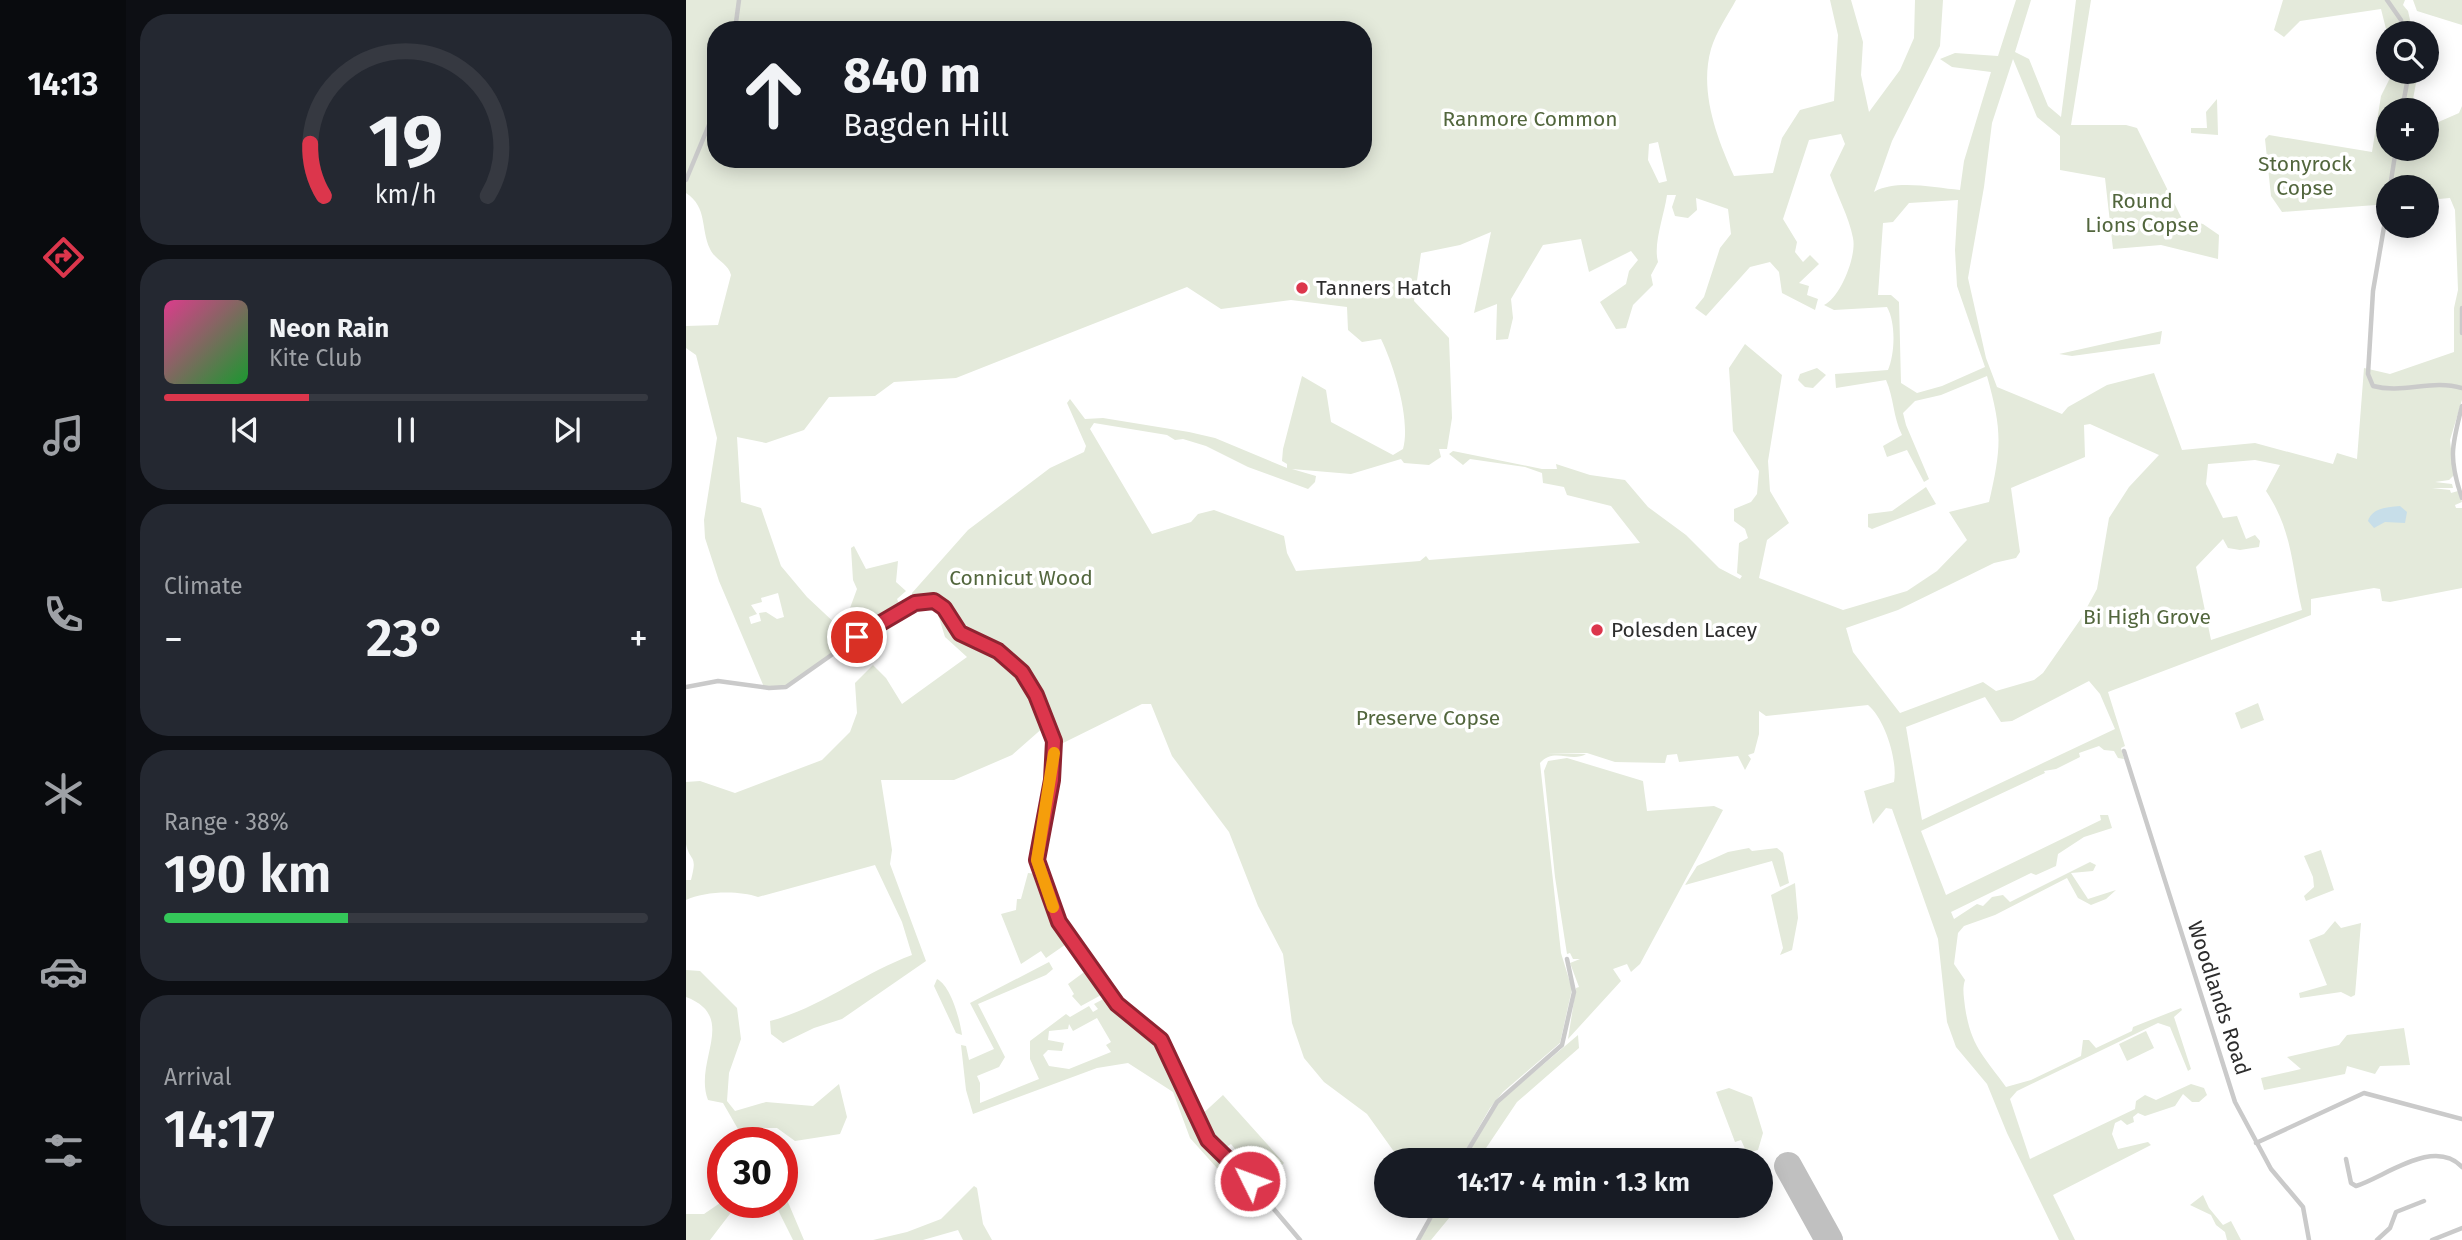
<!DOCTYPE html>
<html lang="en">
<head>
<meta charset="utf-8">
<style>
	:root { --surface:#171b24; --page:#242831; --text:#f1f3f6; --muted:#9ea1a6; --line:#363941; --accent:#dc364c }
	body { margin:0; font-family:"Fira Sans",sans-serif; background:var(--page); color:var(--text); height:100vh; display:flex; flex-direction:column; font-size:26px; white-space:nowrap }
	* { box-sizing:border-box; margin:0 }
	p { font-size:23px; color:var(--muted) }
	.icon { flex:none; width:38px; height:38px; fill:none; stroke:currentColor; stroke-width:2; stroke-linecap:round; stroke-linejoin:round }
	.map { position:relative; flex:1; overflow:hidden }
	.drawer { display:flex; flex-direction:column; gap:14px; padding:14px; background:#0d0f14; width:560px }
	.drawer>* { flex:none }
	.hud { position:absolute; left:21px; top:21px; width:665px; height:147px; border-radius:28px; box-shadow:0 4px 18px #0003; background:#171b24; color:var(--text); overflow:hidden }
	.buttons { position:absolute; left:1690px; top:21px; display:grid; gap:14px }
	.buttons a { display:grid; place-items:center; width:63px; height:63px; border-radius:50%; background:var(--surface); box-shadow:0 4px 18px #0003; font-size:35px }
	.speed { position:absolute; left:21px; top:1127px; display:flex; gap:14px; font-size:35px; font-weight:700; text-align:center }
	.speed>* { display:grid; place-content:center; width:91px; height:91px; border-radius:50%; background:var(--surface); box-shadow:0 4px 18px #0003; line-height:1 }
	.speed .limit { border:10px solid #d22; background:#fff; color:#111 }
	.pin { position:absolute; display:grid; place-items:center; width:60px; height:60px; color:#fff; margin:-30px; border:4px solid #fff; border-radius:50%; box-shadow:0 2px 7px #0007 }
	.me { position:absolute; width:77px; margin:-38px; rotate:312deg; stroke-linejoin:round; filter:drop-shadow(0 0 5px #0008) }
	.turn { display:flex; align-items:center; gap:24px; height:147px; padding:0 21px; font-size:32px }
	.turn .icon { width:91px; height:91px; stroke-width:2.5 }
	.turn b { display:block; font-size:49px; line-height:60px }
	.big { font-size:52px; font-weight:600; line-height:1.1 }
	.drawer .tile { flex:1; display:flex; flex-direction:column; justify-content:center; gap:10px; min-width:0; padding:0 24px; border-radius:28px; background:var(--page) }
	.drawer .dial { align-items:center; gap:0 }
	.dial svg { height:182px; overflow:visible; fill:none; stroke:var(--line); stroke-width:7; stroke-linecap:round; text-anchor:middle }
	.dial text { fill:var(--text); stroke:none }
	.song { display:flex; align-items:center; gap:21px }
	.cover { width:84px; height:84px; border-radius:10px; background:linear-gradient(135deg,hsl(330 70% 55%),hsl(130 70% 35%)) }
	.played { height:7px; border-radius:4px; background:linear-gradient(90deg,var(--accent) 30%,var(--line) 30%) }
	.keys { display:flex; justify-content:space-around; direction:ltr }
	.heat { display:flex; justify-content:space-between; align-items:center; font-size:38px; direction:ltr }
	.charge { height:10px; border-radius:5px; background:linear-gradient(90deg,#34c759 38%,var(--line) 0) }
	.trip { position:absolute; left:688px; top:1148px; width:399px; height:70px; border-radius:35px; background:var(--surface); box-shadow:0 4px 18px #0003; font-weight:600; line-height:70px; text-align:center }
	main { display:flex; flex:1; min-height:0 }
	.dock { display:flex; flex-direction:column; width:126px; justify-content:space-around; align-items:center; background:#090b0e; color:var(--muted) }
	.dock .icon { width:49px; height:49px }
	.dock .current { color:var(--accent) }
	.dock b { font-size:32px; color:var(--text) }
	.map>svg:first-child { display:block }
	.green { fill:#e4eadb; fill-rule:evenodd }
	.water { fill:#c7dee9 }
	.lines { fill:none; stroke-linecap:round; stroke-linejoin:round }
	.runway { stroke:#c0c0c0; stroke-width:28 }
	.minor { stroke:#cacaca; stroke-width:4.5 }
	.route-casing { stroke:#8f2331; stroke-width:18 }
	.route { stroke:#dc364c; stroke-width:12 }
	.slow { stroke:#f59e0b; stroke-width:12 }
	.poi-dot { fill:#dc364c; stroke:#fff; stroke-width:2.5 }
	.labels { text-anchor:middle; dominant-baseline:central; stroke-width:7; stroke-linejoin:round; paint-order:stroke }
	.park-label { font-size:21px; fill:#52663d; stroke:#fff }
	.poi-label { font-size:21px; fill:#2d2d2d; stroke:#fff; text-anchor:start }
	.street-label { font-size:21px; fill:#2d2d2d; stroke:#fff }
</style>
</head>
<body>
<main>
<nav class="dock">
<b>14:13</b>
<svg class="icon current" aria-label="directions" viewBox="0 0 24 24"><path d="M12 3l9 9-9 9-9-9zM9 14v-3h6M13 9l2 2-2 2"/></svg>
<svg class="icon" aria-label="music" viewBox="0 0 24 24"><path d="M9 18V5l10-2v13"/><circle cx="6" cy="18" r="3"/><circle cx="16" cy="16" r="3"/></svg>
<svg class="icon" aria-label="phone" viewBox="0 0 24 24"><path d="M5 4h4l2 5-3 2q2 4 5 5l2-3 5 2v4C11 20 4 13 5 4z"/></svg>
<svg class="icon" aria-label="climate" viewBox="0 0 24 24"><path d="M12 3v18M4 7l16 10M4 17L20 7"/></svg>
<svg class="icon" aria-label="car" viewBox="0 0 24 24"><path d="M5 17H2v-5l4-1 3-4h7l3 4 3 1v5h-3M9 17h6M6 11h13"/><circle cx="7" cy="17" r="2"/><circle cx="17" cy="17" r="2"/></svg>
<svg class="icon" aria-label="filters" viewBox="0 0 24 24"><path d="M4 7h16M4 17h16"/><circle cx="9" cy="7" r="2"/><circle cx="15" cy="17" r="2"/></svg>
</nav>
<section class="drawer">
<div class="tile dial"><svg viewBox="0 0 100 80">
<path d="M14 69A42 42 0 1 1 86 69"/>
<path d="M14 69A42 42 0 0 1 8 46" stroke="#dc364c"/>
<text x="50" y="56" font-size="32" font-weight="700">19</text>
<text x="50" y="72" font-size="11">km/h</text>
</svg></div>
<div class="tile">
<div class="song"><i class="cover"></i><div><b>Neon Rain</b><p>Kite Club</p></div></div>
<div class="played"></div>
<div class="keys"><svg class="icon" aria-label="previous" viewBox="0 0 24 24"><path d="M18 5L8 12l10 7zM5 5v14"/></svg><svg class="icon" aria-label="pause" viewBox="0 0 24 24"><path d="M8 5v14M16 5v14"/></svg><svg class="icon" aria-label="next" viewBox="0 0 24 24"><path d="M6 5l10 7-10 7zM19 5v14"/></svg></div>
</div>
<div class="tile"><p>Climate</p>
<div class="heat"><a>−</a><b class="big">23°</b><a>+</a></div>
</div>
<div class="tile"><p>Range · 38%</p><b class="big">190 km</b><div class="charge"></div></div>
<div class="tile"><p>Arrival</p><b class="big">14:17</b></div>
</section>
<div class="map">
<svg width="1776" height="1240" viewBox="0 0 1776 1240">
	<rect width="100%" height="100%" fill="#fff"/>
	<path class="green" d="M0 0H1050C1042 15 1030 32 1025 49 1013 92 1031 138 1048 176L1087 173 1096 138 1114 110 1148 101 1152 35 1144 0H1165L1177 42 1175 75 1183 112 1214 70 1228 38 1229 0H1257L1254 46 1206 141 1188 192C1210 179 1249 188 1274 190L1278 161 1305 72 1266 67 1254 59 1269 53 1312 56 1330 0H1345L1329 52 1343 59 1362 106 1375 117 1390 0H1405L1385 125H1440L1451 128 1496 219 1517 224 1533 235 1532 259 1475 245 1427 249 1419 178 1374 170V136L1351 117 1327 59 1306 123 1298 187 1282 278 1300 358 1311 387 1376 414 1382 407 1421 385 1468 373 1496 450 1569 443 1647 464 1651 453 1671 459 1678 368 1704 374 1768 352V308L1772 290 1769 210 1764 198 1741 200V187H1703V204L1596 212 1585 196 1579 139 1583 135 1686 152 1695 96 1707 72H1732L1725 110H1703V149H1741V127L1773 113 1776 106V400L1764 440 1768 475 1763 480 1749 482 1766 484 1767 488H1746L1764 490 1765 493 1772 491 1776 502 1769 505 1770 508H1776V588L1704 602 1696 601 1694 589 1688 588 1625 599V615L1422 692 1439 746 1435 748 1438 759 1432 758 1428 751 1418 750 1413 746 1393 753 1394 757 1370 769 1358 771 1359 773 1235 831 1260 895 1415 820 1414 815H1422L1426 828 1398 837 1372 854 1370 866 1350 875 1345 873 1265 912 1268 919 1291 904 1297 906 1306 897 1317 895 1324 902 1404 862 1410 865 1407 871 1385 873 1402 899 1430 890 1420 899 1405 905 1392 898 1381 878 1309 915 1278 926 1272 933 1268 964 1279 980C1276 989 1278 997 1279 1007 1285 1047 1298 1056 1320 1087L1345 1080 1395 1056 1397 1040H1403L1410 1048 1446 1031 1447 1027 1495 1008 1496 1010 1488 1017 1505 1069 1502 1071 1484 1027 1472 1023 1331 1091 1324 1099 1344 1159 1449 1109 1450 1101 1459 1095 1470 1100 1505 1084 1518 1088 1521 1095 1513 1102H1506L1497 1094 1489 1106 1459 1116 1452 1113 1447 1117 1448 1122 1441 1125 1435 1120 1429 1123 1426 1134 1432 1149 1462 1142 1465 1145 1367 1195 1389 1240H1373L1321 1133 1301 1084 1270 1047 1261 1022 1252 939 1206 809 1200 808 1187 824 1178 791 1208 782C1212 761 1199 719 1182 705L1080 716 1073 711V734L1068 753 1062 755 1065 759 1059 770 1052 756 993 762 991 754 981 755 979 763 929 762 901 753H860L900 754C885 763 868 747 854 763L875 953 886 989 874 1043 817 1092 804 1108 774 1160H714L681 1114 638 1082 618 1058 606 1023 597 954 572 906 543 832 486 756 465 704H456L371 746 366 744 359 726 326 755 268 780H195L206 850 204 864 240 961 156 1019 128 1028 97 1043 85 1034 84 1021C134 1008 177 973 226 955L216 922 189 865 72 897C53 890 18 891 0 900V880H5C12 853 4 863 0 844 0 825 0 801 0 782L14 781 49 793 136 760 164 732 171 713 169 683 187 665 200 678 216 704 281 657 259 637 250 608 238 605 225 609 226 593 282 530 364 468 398 452 400 446 381 403 384 399 399 419 417 418 503 432 529 438 601 468V464L596 461 597 449 616 376 640 390 645 422 707 455 717 449C725 420 708 366 695 339L676 342 662 330 661 307 605 300 535 309 501 287 270 378 208 382 189 396 143 397 118 430 80 443 51 437 55 502 75 508 95 566 121 597 153 627H157L171 589 167 580 165 548 168 546 180 569 212 561 210 582 220 591 211 599 215 608 174 634 164 626 171 637 100 687H78L33 581 19 538 18 520 31 438 10 355 0 348V326L32 325 45 275C42 263 29 260 24 249 14 227 22 208 0 193ZM30 30H677V159H30ZM1155 134 1159 144 1144 175C1151 195 1163 217 1167 238 1171 256 1154 298 1138 305L1148 310 1201 307C1210 323 1209 353 1202 370L1149 374 1150 388 1200 380C1208 398 1207 417 1216 435L1197 446 1201 457 1221 450 1238 482 1243 479 1220 425 1217 413 1229 401 1255 395 1301 376C1316 430 1316 446 1303 502L1263 512 1281 540 1251 571 1221 591 1157 610 1073 578 1081 540 1103 523 1084 491 1082 461 1096 375 1059 344 1043 368 1047 431 1073 471 1071 494 1065 502 1048 509V521L1059 529 1062 538 1053 543 1051 573 1056 576 1054 579 1033 568 1000 535 962 507 939 480 904 475 870 464 871 469H856L767 451 763 454 777 465 784 459 839 467 856 473 857 483 878 487 881 495 925 506 954 543 743 560 740 556 734 561 610 571 601 553 598 536 528 510 512 514 505 522 466 534 404 429 408 423 481 435 489 440 497 439 520 446 562 467 622 489 629 482 630 476 606 469 665 474 715 459 718 463 743 465 755 457 753 449H761L766 418 763 338 728 301 735 253 774 245 805 232 788 313 811 304 810 340 822 339 827 318 825 299 857 245 895 239 903 272 945 251 952 260 943 271 940 284 914 302 930 329 940 328 947 305 967 285 965 275 972 262C967 244 978 216 981 195H990L986 207 989 216 1002 218 1011 210 1010 198 1042 209 1045 234 1034 248 1018 297 1009 308 1020 316 1064 267 1084 262 1093 272 1096 293 1129 310 1132 299 1121 295 1123 286 1113 283 1133 264 1124 255 1117 262 1109 252 1111 242 1097 219 1123 140ZM972 142 981 181 973 183 962 160 963 144ZM1272 200 1269 250 1271 286 1299 367 1256 386 1231 393 1215 383 1213 302 1205 295H1192L1197 223 1207 222 1223 203ZM1404 424 1473 455 1443 487 1423 518 1411 589 1394 620 1357 673 1348 680 1310 691 1297 682 1214 713 1167 652 1160 628 1212 610 1308 563 1330 558 1334 552 1325 488 1399 457 1398 425ZM1569 460 1594 465 1580 491C1607 532 1605 564 1616 610L1525 640 1510 567 1537 539 1542 548 1554 550 1573 547 1574 541 1569 535 1560 539 1551 516 1537 518 1520 484 1522 464ZM92 593 98 617 91 619 80 612 73 613 75 621 65 624 63 617 71 614 65 605 76 602 75 598ZM1403 681 1414 694 1429 729 1236 820 1220 727 1299 697 1315 722 1326 721Z
		M1597 0H1719L1717 5 1722 11 1727 33H1703V41L1695 9 1614 21 1598 37 1588 30Z
		M1727 0H1776V25L1731 11Z
		M1531 99 1532 135 1505 133V128H1521L1520 112Z
		M1476 331 1474 344 1386 356 1373 354Z
		M1131 368 1140 375 1127 388 1119 387 1112 380 1114 374Z
		M1240 487 1250 504 1186 529 1182 527V514L1206 511Z
		M1572 703 1578 720 1555 729 1549 713Z
		M881 758 957 781 961 811 1028 806 1037 810 954 964 945 972 941 964 927 969 935 981 882 1039 890 988 893 987 884 963 894 959H887L884 953 881 954 869 877 858 771 862 761Z
		M1063 848 1066 851 1091 848 1097 853 1103 883 1094 887 1086 861 999 885 1011 866 1042 852Z
		M1635 850 1648 890 1620 901 1618 896 1628 887 1627 877 1618 856Z
		M342 873 351 874 359 890 356 892 362 917 369 918 386 940 360 958 355 951 335 964 315 914 330 910 331 899H335Z
		M1109 883 1112 918 1106 950 1094 955 1097 948 1085 895Z
		M1649 921 1655 928 1675 923 1669 995 1665 997 1655 992 1614 998 1613 993 1641 985 1623 940 1638 934Z
		M363 962 367 969 360 975 292 1004 319 1057 313 1067 291 1076 294 1083V1103L353 1079 344 1059V1041L380 1014 384 1017 403 1006 407 1012 412 1009 408 1004 423 996 430 1006 474 1041 520 1141 552 1174 539 1177 504 1138 487 1092 442 1063 411 1068 287 1114 280 1090 275 1045 280 1046 283 1060 308 1049 284 1003ZM411 1018 425 1042 420 1045 425 1052 383 1069 363 1066 357 1055 362 1050 376 1051 378 1043 362 1040 363 1031 382 1029 383 1024 387 1031Z
		M405 967 417 994 395 1006 386 996 388 994 382 984Z
		M0 970 14 971 51 1008 55 1039 43 1073 41 1101 49 1111 80 1102 127 1106 153 1084 161 1117 154 1134 109 1141 91 1128H70L74 1143H60L37 1103 22 1100C7 1061 53 1017 0 997Z
		M251 979C265 986 274 1020 276 1035L270 1033 248 986Z
		M1718 1028 1724 1065 1694 1066 1689 1074 1661 1066 1659 1074 1578 1090 1575 1078 1615 1069 1601 1057 1653 1045 1661 1035Z
		M1460 1031 1468 1048 1441 1061 1433 1044Z
		M892 1035 893 1048 831 1102 792 1160H778L813 1102Z
		M1043 1088 1066 1097 1077 1133 1072 1150 1061 1153 1055 1140 1049 1142 1030 1092Z
		M537 1095 598 1163 572 1186 550 1164 556 1158 545 1144 536 1150 524 1139 512 1118Z
		M288 1186 291 1188 297 1224 306 1240H277L272 1230 237 1240H187L221 1232 255 1219Z
		M96 1188 118 1240H107L88 1202H96Z
		M1517 1195 1523 1208 1537 1225 1545 1221 1555 1240H1541L1539 1232 1530 1225 1525 1215 1504 1205Z
		M37 1201 53 1202 24 1240H0V1214H18Z
		M754 1206H773L745 1240H733Z"/>
	<path class="water" d="M1714 506 1721 512 1719 523 1699 522 1688 528 1682 521C1686 508 1701 507 1714 506Z"/>
	<g class="lines">
		<path class="runway" d="M1102 1166 1143 1240"/>
		<path class="minor" d="M1701 0 1715 20 1717 33
			M49 30 53 0
			M1716 110 1723 72
			M0 180 30 108
			M1704 187 1710 149
			M1703 198 1687 291 1682 374 1687 386C1717 394 1746 379 1776 388
			M1776 308V333
			M1776 406C1766 445 1762 458 1776 498
			M0 687 32 681 83 688 100 687 171 637 220 607 241 601 253 603 259 608 274 633 324 660 336 672 350 695 368 741 366 780 351 860 373 922 399 955 431 1004 475 1040 522 1140 564 1181 614 1240
			M1438 751 1549 1102 1585 1169 1617 1207 1623 1240
			M1570 1143 1678 1093 1776 1119
			M1660 1159 1665 1183 1670 1186C1699 1177 1748 1137 1776 1167
			M776 1160 811 1102 876 1045 888 992 881 959
			M732 1240 751 1206
			M1691 1240 1704 1228 1710 1212 1738 1201
			M1746 1240 1776 1228"/>
	</g>
	<g class="lines">
		<g class="route-casing">
			<path id="route" d="M171 637 229 603 248 601 258 608 274 633 312 651 336 672 350 695 368 741 366 780 351 860 373 922 431 1004 475 1040 522 1140 564 1181"/>
		</g>
		<use href="#route" class="route"/>
		<path class="slow" d="M367 907 351 860 368 753"/>
	</g>
	<g class="poi-dot">
		<circle cx="616" cy="288" r="7"/>
		<circle cx="911" cy="630" r="7"/>
	</g>
	<g class="labels">
		<g class="park-label">
			<text x="844" y="119">Ranmore Common</text>
			<text x="1619" y="164">Stonyrock<tspan x="1619" dy="24">Copse</tspan></text>
			<text x="1456" y="201">Round<tspan x="1456" dy="24">Lions Copse</tspan></text>
			<text x="335" y="578">Connicut Wood</text>
			<text x="1461" y="617">Bi High Grove</text>
			<text x="742" y="718">Preserve Copse</text>
		</g>
		<g class="poi-label">
			<text x="630" y="288">Tanners Hatch</text>
			<text x="925" y="630">Polesden Lacey</text>
		</g>
		<g class="street-label">
			<text transform="translate(1533 998) rotate(72)">Woodlands Road</text>
		</g>
	</g>
</svg>
<div class="buttons">
<a><svg class="icon" aria-label="search" viewBox="0 0 24 24"><circle cx="10" cy="10" r="6"/><path d="M15 15l6 6"/></svg></a>
<a>+</a>
<a>−</a>
</div>
<div class="speed"><div class="limit">30</div></div>
<div class="pin" style="left:171px;top:637px;background:#d93025"><svg class="icon" aria-label="arrive" viewBox="0 0 24 24"><path d="M6 21V4h12l-3 4 3 4H6"/></svg></div>
<svg class="me" style="left:564px;top:1181px" viewBox="-20 -20 40 40"><circle r="17" fill="#dc364c" stroke="#fff" stroke-width="3"/><path d="M0-11L8 9 0 5-8 9z" fill="#fff"/></svg>
<div class="trip">14:17 · 4 min · 1.3 km</div>
<div class="hud">
<div class="turn"><svg class="icon" aria-label="ahead" viewBox="0 0 24 24"><path d="M12 20V5M6 11l6-6 6 6"/></svg><div><b>840 m</b>Bagden Hill</div></div>
</div>
</div>
</main>
</body>
</html>
